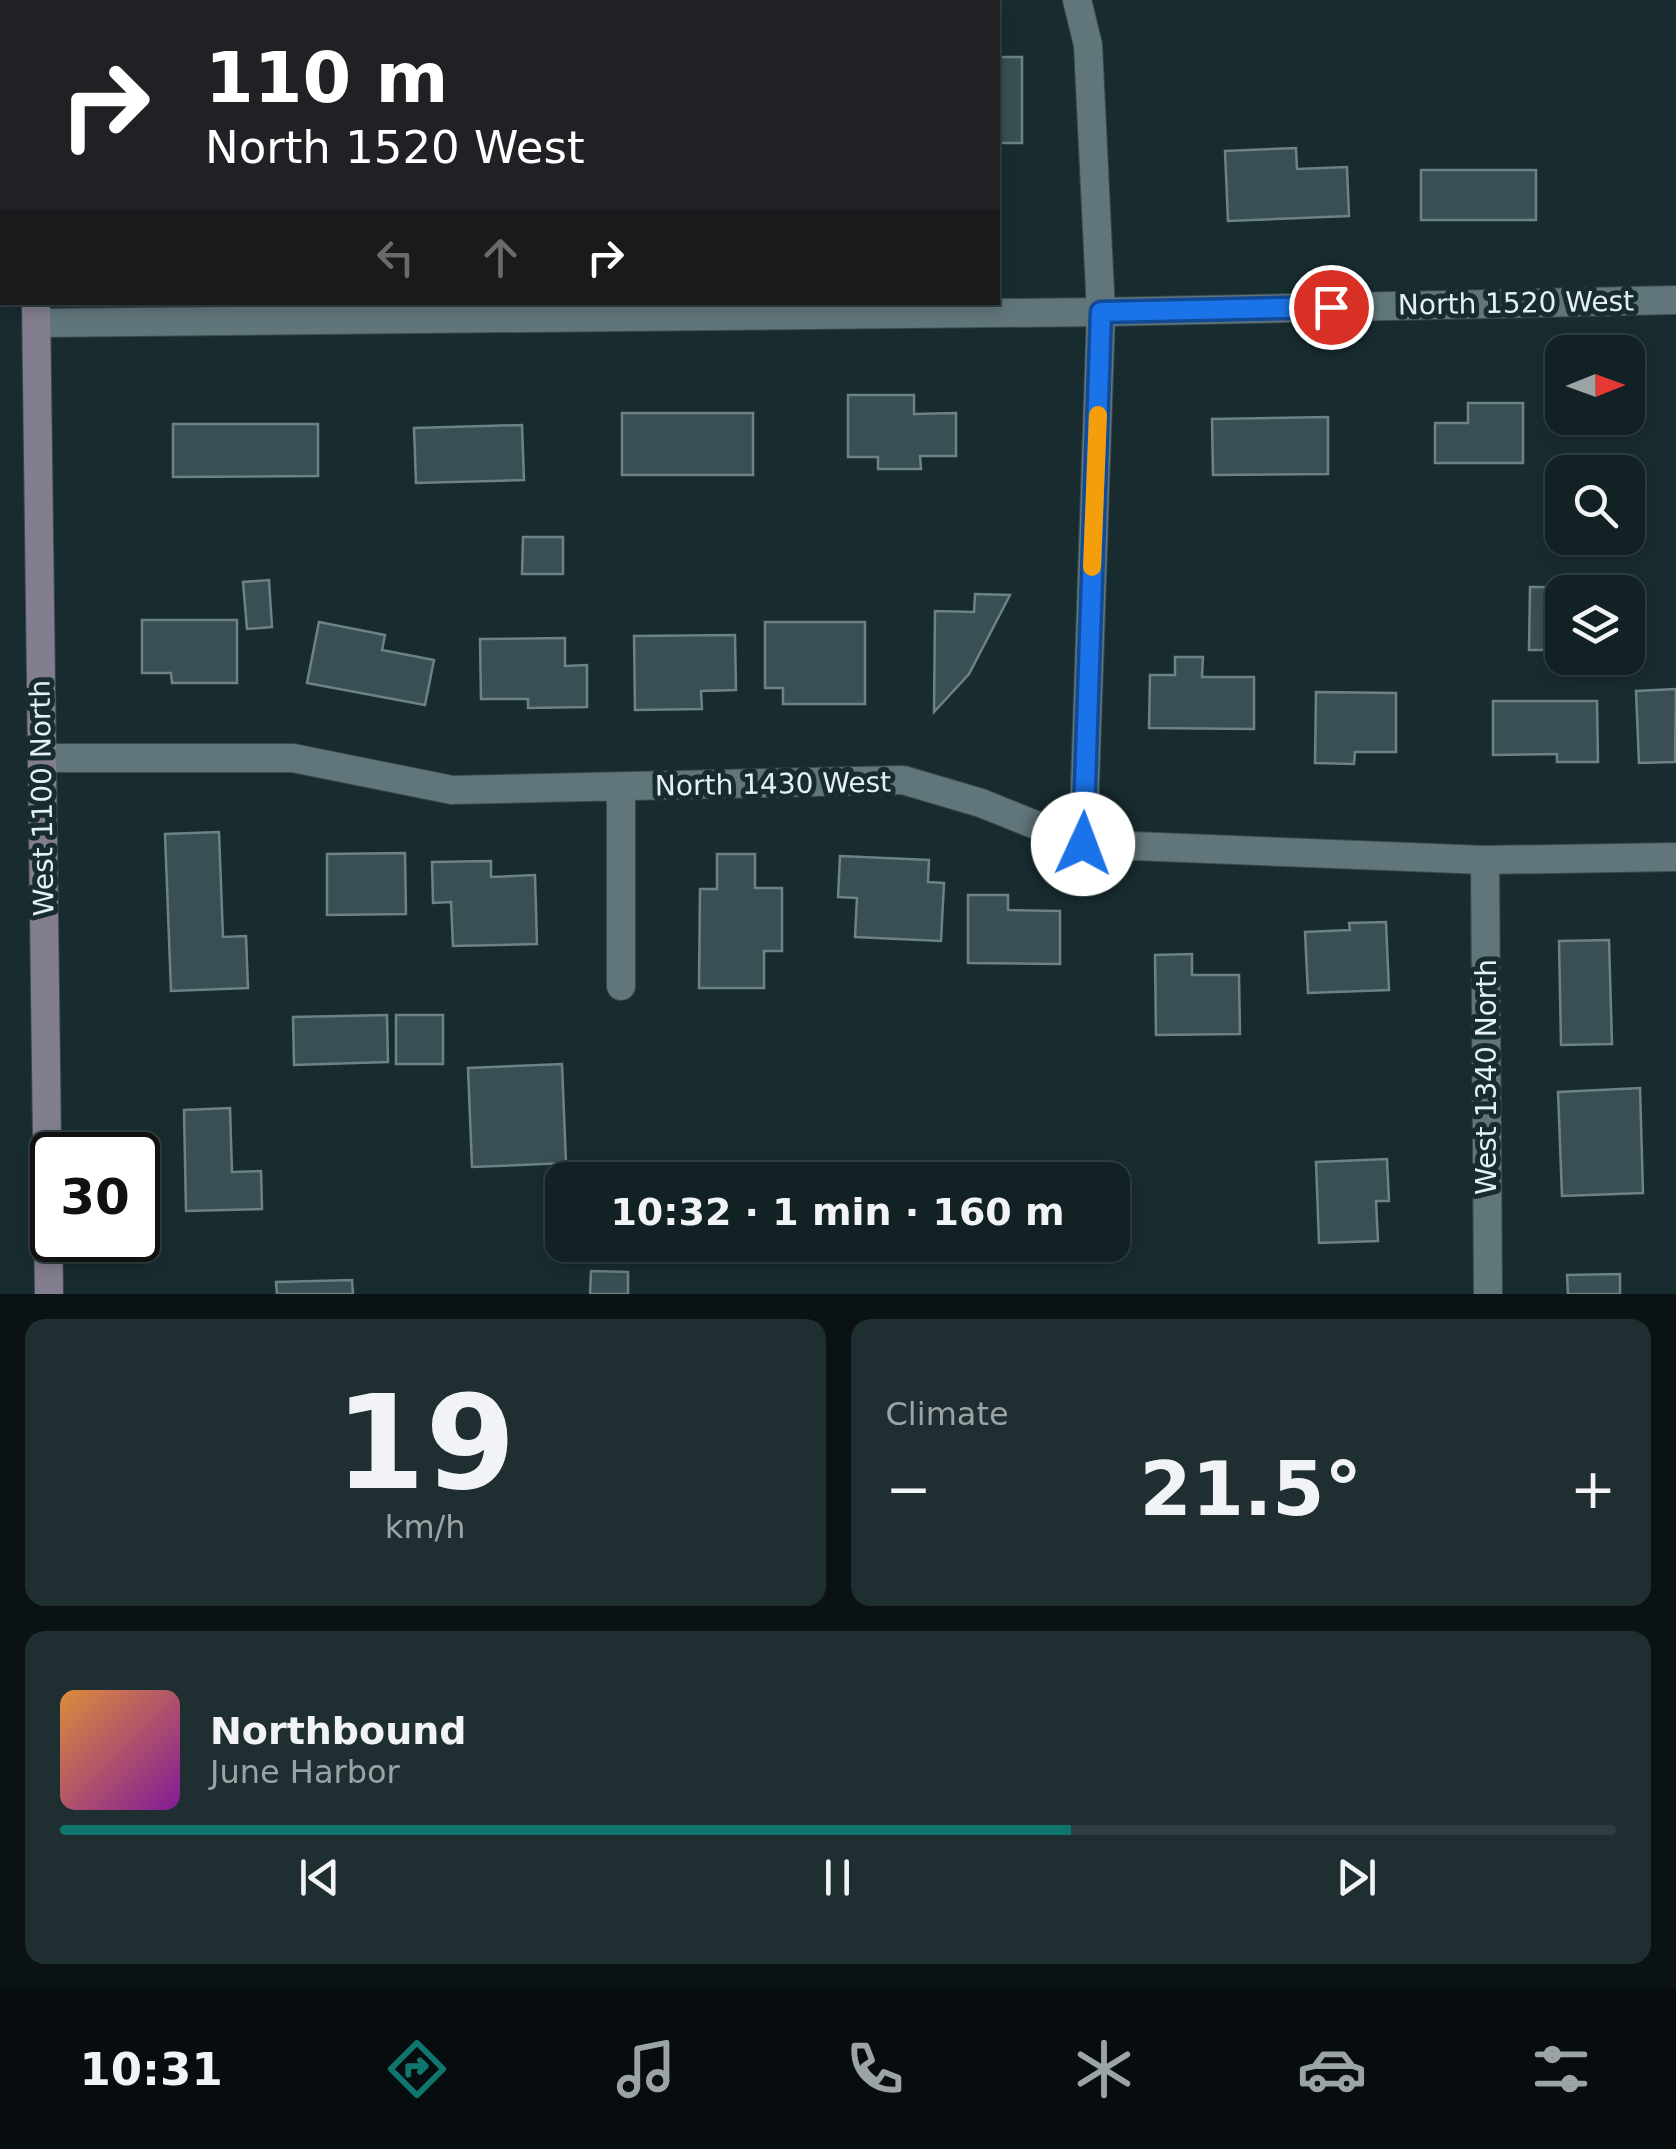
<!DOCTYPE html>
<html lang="en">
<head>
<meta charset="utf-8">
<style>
	:root { --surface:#122124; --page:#1f2e31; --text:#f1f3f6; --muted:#9ca3a6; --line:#313e41; --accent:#0f766e }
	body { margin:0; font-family:"DejaVu Sans",sans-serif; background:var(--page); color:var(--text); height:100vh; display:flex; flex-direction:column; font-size:38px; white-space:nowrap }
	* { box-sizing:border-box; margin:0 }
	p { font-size:32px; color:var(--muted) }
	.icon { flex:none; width:55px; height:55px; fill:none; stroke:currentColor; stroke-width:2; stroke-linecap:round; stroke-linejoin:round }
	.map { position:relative; height:1294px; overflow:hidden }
	.side { display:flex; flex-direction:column; gap:25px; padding:25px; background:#0a1214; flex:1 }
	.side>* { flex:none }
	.banner { position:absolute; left:0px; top:0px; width:1000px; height:305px; box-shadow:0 5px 15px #0003,0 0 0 2px var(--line); background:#202124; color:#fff; overflow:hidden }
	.needle { width:65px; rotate:89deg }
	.fabs { position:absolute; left:1545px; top:335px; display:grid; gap:20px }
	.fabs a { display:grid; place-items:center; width:100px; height:100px; border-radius:20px; background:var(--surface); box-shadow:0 5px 15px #0003,0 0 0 2px var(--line); font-size:50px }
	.speed { position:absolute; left:30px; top:1132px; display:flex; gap:20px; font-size:50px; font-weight:700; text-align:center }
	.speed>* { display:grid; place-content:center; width:130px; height:130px; border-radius:50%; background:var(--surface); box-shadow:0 5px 15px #0003,0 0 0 2px var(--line); line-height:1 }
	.speed .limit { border:5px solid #111; border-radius:15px; background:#fff; color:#111 }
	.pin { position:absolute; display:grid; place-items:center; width:85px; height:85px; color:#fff; margin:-42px; border:5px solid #fff; border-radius:50%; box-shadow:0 2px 10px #0007 }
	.me { position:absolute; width:110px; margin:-55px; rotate:2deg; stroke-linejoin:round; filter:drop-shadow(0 0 8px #0008) }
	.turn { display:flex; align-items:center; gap:35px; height:210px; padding:0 40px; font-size:45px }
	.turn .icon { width:130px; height:130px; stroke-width:2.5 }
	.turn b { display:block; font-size:70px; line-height:85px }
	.lanes { display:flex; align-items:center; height:95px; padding:0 40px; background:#0003; justify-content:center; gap:50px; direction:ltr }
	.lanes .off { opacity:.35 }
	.big { font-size:75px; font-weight:700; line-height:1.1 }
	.side .tile { flex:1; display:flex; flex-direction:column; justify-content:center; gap:15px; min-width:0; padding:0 35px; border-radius:20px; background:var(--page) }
	.side .dial { align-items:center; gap:0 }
	.dial b { font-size:130px; line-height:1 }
	.song { display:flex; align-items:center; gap:30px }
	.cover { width:120px; height:120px; border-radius:15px; background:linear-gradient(135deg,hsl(30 70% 55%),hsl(290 70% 35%)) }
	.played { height:10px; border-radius:5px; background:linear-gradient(90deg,var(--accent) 65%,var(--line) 65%) }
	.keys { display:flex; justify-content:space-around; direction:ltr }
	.heat { display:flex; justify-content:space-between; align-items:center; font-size:55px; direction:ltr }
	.side .tiles { flex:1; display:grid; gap:25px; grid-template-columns:1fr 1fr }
	.tile:last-child { grid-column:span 2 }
	.trip { position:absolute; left:545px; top:1162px; width:585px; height:100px; border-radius:20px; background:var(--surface); box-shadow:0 5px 15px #0003,0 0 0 2px var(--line); font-weight:700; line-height:100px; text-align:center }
	.dock { display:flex; height:160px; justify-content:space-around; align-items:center; background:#070d0e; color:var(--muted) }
	.dock .icon { width:70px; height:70px }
	.dock .active { color:var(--accent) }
	.dock b { font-size:45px; color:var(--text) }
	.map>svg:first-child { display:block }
	.building { fill:#3a4f53; stroke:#6c8286; stroke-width:2.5 }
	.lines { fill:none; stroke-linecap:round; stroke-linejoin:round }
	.minor-casing { stroke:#39494d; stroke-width:30 }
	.secondary-casing { stroke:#39494d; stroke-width:30 }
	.minor { stroke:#61767b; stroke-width:28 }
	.secondary { stroke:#827e8f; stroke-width:28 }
	.route-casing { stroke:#114b97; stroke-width:25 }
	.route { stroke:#1a73e8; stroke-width:18 }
	.slow { stroke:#f59e0b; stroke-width:18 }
	.labels { text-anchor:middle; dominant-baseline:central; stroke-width:10; stroke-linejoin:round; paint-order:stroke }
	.street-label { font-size:28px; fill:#e4f0f3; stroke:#182c30 }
</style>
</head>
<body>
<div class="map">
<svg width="1676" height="1294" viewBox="0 0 1676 1294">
	<rect width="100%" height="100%" fill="#182c30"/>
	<path class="building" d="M998 57H1022V143H998Z
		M1296 148 1297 169 1347 167 1349 216 1228 221 1225 151Z
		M1421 170H1536V220H1421Z
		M848 395H914V414L956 413V456H920L921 469H878V457H848Z
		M1468 403H1523V463H1435V423H1468Z
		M622 413H753V475H622Z
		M1328 417V474L1213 475 1212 419Z
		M173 424H318V476L173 477Z
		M522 425 524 480 416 483 414 428Z
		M523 537H563V574H522Z
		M269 580 272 627 247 629 243 582Z
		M1530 587H1616V592H1562V650H1529Z
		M975 594 1010 595 969 674 934 712 935 611 974 612Z
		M142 620H237V683H172L171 673H142Z
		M319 622 385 635 382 650 434 660 425 705 307 683Z
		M765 622H865V704H783V688H765Z
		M735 635 736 690 701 691 702 709 635 710 634 636Z
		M565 638V666L587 665V707L528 708V699H481L480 639Z
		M1175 657H1203L1202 677H1254V729L1149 728 1150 675H1175Z
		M1676 689 1675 762 1639 763 1636 691Z
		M1316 692 1396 693V752H1355L1354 764 1315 763Z
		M1493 701H1597L1598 762H1557V754L1493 755Z
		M219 832 223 937 246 936 248 988 171 991 165 834Z
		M405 853 406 914 327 915V854Z
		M717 854H755V888H782V951H764V988H699L700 889H717Z
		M840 856 929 860 928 882 944 883 941 941 855 937 857 898 838 897Z
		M491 861V877L535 875 537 944 453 946 451 902 433 903 432 862Z
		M968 895H1008V910L1060 911V964L968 963Z
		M1386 922 1389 990 1308 993 1305 932 1350 930 1349 923Z
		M1609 940 1612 1044 1561 1045 1559 941Z
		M1192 954V975H1239L1240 1034 1156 1035 1155 955Z
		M387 1015 388 1062 294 1065 293 1017Z
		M396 1015H443V1064H396Z
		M562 1064 566 1163 472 1167 468 1068Z
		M1640 1088 1643 1193 1562 1196 1558 1092Z
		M230 1108 232 1172 261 1171 262 1209 186 1211 184 1110Z
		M1387 1159 1389 1201H1376L1378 1241 1319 1243 1316 1162Z
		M591 1271 628 1272V1294H590Z
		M1620 1274V1294H1568L1567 1275Z
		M352 1280 353 1294H277L276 1282Z"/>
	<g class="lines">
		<g class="minor-casing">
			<path id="minor" d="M1077 0 1088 45 1101 312 1083 844
				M0 87H2
				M37 323 1101 312 1676 300
				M42 758H293L452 790 903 780 981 803 1083 844 1485 860 1676 857
				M621 787V986
				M1485 860 1488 1294"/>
		</g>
		<g class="secondary-casing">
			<path id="secondary" d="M36 0V2
				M36 302 49 1294"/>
		</g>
		<use href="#minor" class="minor"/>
		<use href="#secondary" class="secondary"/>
	</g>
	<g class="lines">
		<g class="route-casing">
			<path id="route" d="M1083 844 1101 312 1331 307"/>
		</g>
		<use href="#route" class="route"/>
		<path class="slow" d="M1092 567 1098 415"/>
	</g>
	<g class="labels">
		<g class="street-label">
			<text transform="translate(1516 303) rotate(-1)">North 1520 West</text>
			<text transform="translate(773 784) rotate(-1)">North 1430 West</text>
			<text transform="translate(42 798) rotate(-91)">West 1100 North</text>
			<text transform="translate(1486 1077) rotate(-90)">West 1340 North</text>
		</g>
	</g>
</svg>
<div class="fabs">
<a><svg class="needle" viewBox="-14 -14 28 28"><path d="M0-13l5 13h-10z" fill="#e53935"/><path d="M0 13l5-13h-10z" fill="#9ca3a6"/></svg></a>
<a><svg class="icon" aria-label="search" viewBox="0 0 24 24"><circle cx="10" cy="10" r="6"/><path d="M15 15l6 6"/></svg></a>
<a><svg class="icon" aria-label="layers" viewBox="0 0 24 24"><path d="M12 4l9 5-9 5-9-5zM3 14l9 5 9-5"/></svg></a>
</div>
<div class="speed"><div class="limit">30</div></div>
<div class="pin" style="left:1331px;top:307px;background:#d93025"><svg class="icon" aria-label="arrive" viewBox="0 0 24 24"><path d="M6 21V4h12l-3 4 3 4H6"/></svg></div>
<svg class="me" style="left:1083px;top:844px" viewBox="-20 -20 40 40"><circle r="19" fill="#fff"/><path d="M0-13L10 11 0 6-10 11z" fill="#1a73e8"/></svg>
<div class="trip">10:32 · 1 min · 160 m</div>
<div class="banner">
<div class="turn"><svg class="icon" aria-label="right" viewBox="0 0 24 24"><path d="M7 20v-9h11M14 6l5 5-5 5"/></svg><div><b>110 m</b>North 1520 West</div></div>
<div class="lanes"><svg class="icon off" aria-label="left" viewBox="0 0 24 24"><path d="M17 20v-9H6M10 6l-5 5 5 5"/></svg><svg class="icon off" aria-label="ahead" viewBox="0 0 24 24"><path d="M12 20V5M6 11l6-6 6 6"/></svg><svg class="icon" aria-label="right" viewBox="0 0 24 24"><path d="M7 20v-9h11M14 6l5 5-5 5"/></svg></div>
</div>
</div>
<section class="side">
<div class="tiles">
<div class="tile dial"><b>19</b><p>km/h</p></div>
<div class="tile"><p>Climate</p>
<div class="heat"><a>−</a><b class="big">21.5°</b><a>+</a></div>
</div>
<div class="tile">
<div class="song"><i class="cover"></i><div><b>Northbound</b><p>June Harbor</p></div></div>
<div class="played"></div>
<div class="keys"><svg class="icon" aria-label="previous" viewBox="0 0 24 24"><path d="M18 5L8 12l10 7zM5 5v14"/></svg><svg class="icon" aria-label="pause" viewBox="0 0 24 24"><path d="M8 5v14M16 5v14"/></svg><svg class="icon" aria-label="next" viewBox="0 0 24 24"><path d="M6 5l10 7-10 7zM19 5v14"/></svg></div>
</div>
</div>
</section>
<nav class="dock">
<b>10:31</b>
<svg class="icon active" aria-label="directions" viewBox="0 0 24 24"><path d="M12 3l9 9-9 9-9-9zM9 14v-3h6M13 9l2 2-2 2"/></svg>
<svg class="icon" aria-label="music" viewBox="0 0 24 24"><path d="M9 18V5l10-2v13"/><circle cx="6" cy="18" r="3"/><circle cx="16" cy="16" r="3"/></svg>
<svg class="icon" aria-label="phone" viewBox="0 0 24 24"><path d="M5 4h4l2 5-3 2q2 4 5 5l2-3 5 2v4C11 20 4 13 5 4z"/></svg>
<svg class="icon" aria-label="climate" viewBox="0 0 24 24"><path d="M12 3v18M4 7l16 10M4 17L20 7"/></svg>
<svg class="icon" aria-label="car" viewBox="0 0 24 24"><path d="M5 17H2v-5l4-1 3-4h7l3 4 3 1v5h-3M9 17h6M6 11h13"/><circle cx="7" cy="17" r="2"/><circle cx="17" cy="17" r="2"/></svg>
<svg class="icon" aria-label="filters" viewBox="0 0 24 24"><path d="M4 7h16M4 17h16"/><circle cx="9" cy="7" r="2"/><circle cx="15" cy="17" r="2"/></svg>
</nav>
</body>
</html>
